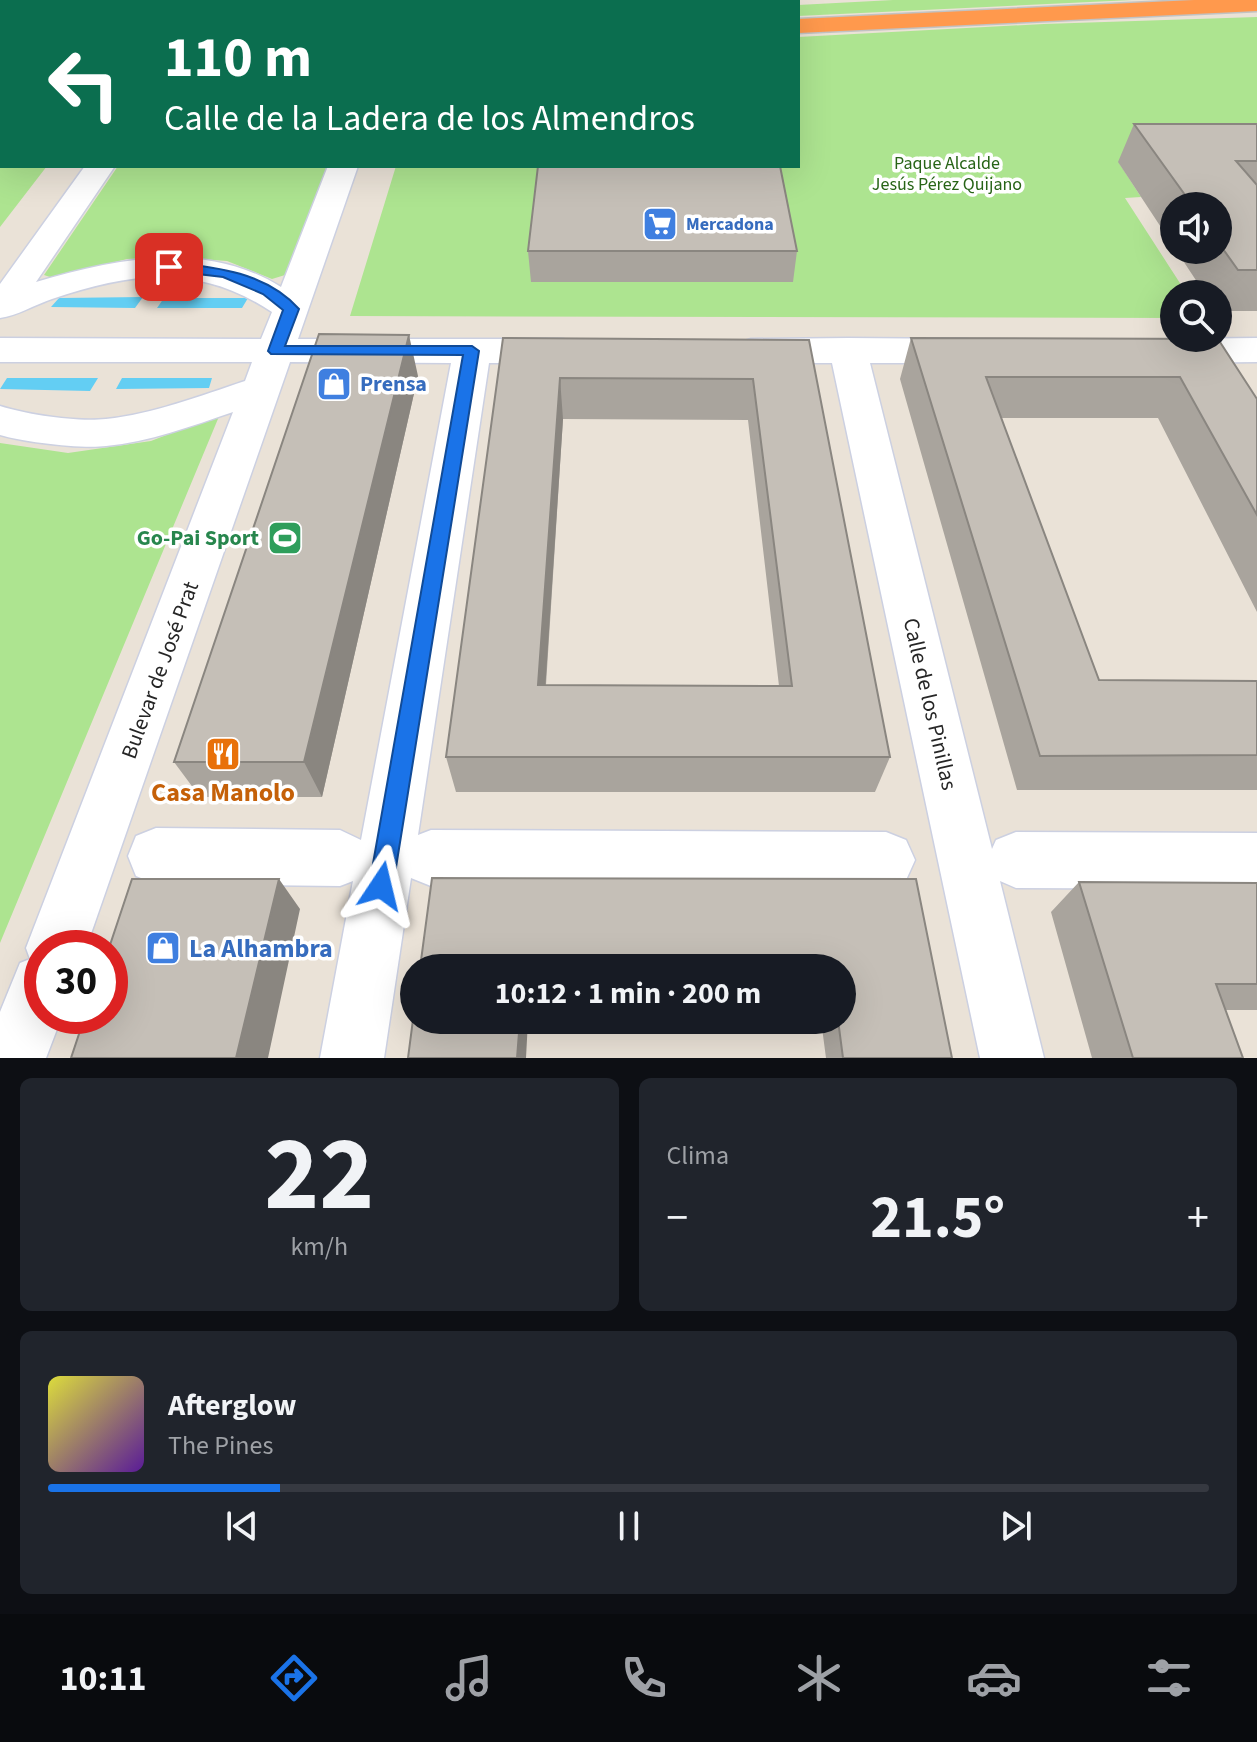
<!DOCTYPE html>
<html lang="es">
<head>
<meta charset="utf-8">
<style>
	:root { --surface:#171b24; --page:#20242c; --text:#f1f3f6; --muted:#9ea1a6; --line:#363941; --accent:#1a73e8 }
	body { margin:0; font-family:"Source Sans 3",sans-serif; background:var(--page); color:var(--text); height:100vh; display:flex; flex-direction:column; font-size:30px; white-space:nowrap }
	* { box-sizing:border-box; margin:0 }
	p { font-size:26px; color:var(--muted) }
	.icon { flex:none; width:44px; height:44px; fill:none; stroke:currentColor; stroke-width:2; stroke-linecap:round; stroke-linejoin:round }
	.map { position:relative; height:1058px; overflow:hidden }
	.drawer { display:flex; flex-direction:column; gap:20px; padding:20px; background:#0d0f14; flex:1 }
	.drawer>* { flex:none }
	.banner { position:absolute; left:0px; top:0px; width:800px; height:168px; box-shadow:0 8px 32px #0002; background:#0b6e4f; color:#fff; overflow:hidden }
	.tools { position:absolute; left:1160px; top:192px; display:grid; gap:16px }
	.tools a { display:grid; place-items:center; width:72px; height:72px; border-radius:50%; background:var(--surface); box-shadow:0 8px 32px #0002; font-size:40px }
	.speed { position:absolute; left:24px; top:930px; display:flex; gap:16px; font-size:40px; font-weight:700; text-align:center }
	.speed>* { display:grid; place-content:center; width:104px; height:104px; border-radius:50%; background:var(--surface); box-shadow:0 8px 32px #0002; line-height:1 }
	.speed .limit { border:12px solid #d22; background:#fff; color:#111 }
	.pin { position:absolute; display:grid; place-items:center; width:68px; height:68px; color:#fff; margin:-34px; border-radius:16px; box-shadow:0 4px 12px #0006 }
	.me { position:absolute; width:88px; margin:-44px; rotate:10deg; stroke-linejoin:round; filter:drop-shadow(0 0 6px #0008) }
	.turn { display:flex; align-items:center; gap:28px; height:168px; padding:0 32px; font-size:36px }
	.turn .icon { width:104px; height:104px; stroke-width:2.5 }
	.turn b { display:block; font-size:56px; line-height:68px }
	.big { font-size:60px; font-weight:700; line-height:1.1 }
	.drawer .card { flex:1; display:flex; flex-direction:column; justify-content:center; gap:12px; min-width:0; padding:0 28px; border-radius:12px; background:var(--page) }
	.drawer .dial { align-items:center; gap:0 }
	.dial b { font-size:104px; line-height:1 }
	.song { display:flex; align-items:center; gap:24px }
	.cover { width:96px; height:96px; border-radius:12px; background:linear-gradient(135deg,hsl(60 70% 55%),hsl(270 70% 35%)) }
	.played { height:8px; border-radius:4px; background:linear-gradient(90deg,var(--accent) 20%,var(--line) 20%) }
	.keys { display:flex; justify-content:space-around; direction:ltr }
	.heat { display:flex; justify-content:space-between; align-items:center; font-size:44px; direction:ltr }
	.drawer .tiles { flex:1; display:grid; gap:20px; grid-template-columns:1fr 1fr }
	.card:last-child { grid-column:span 2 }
	.trip { position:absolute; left:400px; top:954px; width:456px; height:80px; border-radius:40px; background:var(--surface); box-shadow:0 8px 32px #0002; font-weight:700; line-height:80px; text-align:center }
	.tab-bar { display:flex; height:128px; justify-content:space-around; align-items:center; background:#090b0e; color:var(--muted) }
	.tab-bar .icon { width:56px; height:56px }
	.tab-bar .selected { color:var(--accent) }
	.tab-bar b { font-size:36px; color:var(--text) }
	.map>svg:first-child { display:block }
	.green { fill:#ade490 }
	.water { fill:#63cef3 }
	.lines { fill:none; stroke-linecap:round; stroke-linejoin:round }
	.minor-casing { stroke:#ccd0e1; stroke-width:3 }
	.highway-casing { stroke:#c2c2c2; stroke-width:3 }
	.minor { fill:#fff; fill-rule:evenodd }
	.highway { fill:#ff994d; fill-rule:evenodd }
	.wall { fill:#a9a49d; fill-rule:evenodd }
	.shaded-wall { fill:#8a8680 }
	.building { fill:#c5bfb7; stroke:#8a8680; stroke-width:2; fill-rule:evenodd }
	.route { fill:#1a73e8; stroke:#114b97; stroke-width:2 }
	.labels { text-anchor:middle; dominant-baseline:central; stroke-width:7; stroke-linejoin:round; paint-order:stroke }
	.far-park-label { font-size:18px; fill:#276416; stroke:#fff }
	.far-shop-label { font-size:18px; font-weight:bold; fill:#366cbe; stroke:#fff; text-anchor:start }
	.shop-label { font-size:22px; font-weight:bold; fill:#366cbe; stroke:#fff; text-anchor:start }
	.leisure-label { font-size:22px; font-weight:bold; fill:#27864d; stroke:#fff; text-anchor:end }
	.street-label { font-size:22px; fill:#262626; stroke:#fff }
	.near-food-label { font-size:26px; font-weight:bold; fill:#c56008; stroke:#fff }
	.near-shop-label { font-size:26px; font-weight:bold; fill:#366cbe; stroke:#fff; text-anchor:start }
</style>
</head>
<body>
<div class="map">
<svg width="1257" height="1058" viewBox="0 0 1257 1058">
	<rect width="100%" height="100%" fill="#eae2d7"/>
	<path class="green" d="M0 0H278L2 2 0 20Z
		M893 0H1132L798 16V5Z
		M1257 17V162L1119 163 1141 197 1125 198 1187 294H1174V318L350 316 396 166H798V37L1044 24Z
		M0 144 2 166H47L0 227Z
		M118 166H329L285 275 272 279 227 261 172 257 127 259 53 278 44 275Z
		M220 414 0 943V443L68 453 151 441Z"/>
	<path class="water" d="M143 297 135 308 51 307 59 298Z
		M164 298H248L242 308H157Z
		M7 378H98L90 391 0 389Z
		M122 378H212L209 388 116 389Z"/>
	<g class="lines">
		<g class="minor-casing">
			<path id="minor" d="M301 0H325L300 2Z
				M85 166H115L36 282C116 258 206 240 281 287L328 166H358L298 339H563L576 343 581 351 576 359 563 363H489L418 835 431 830 886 832 906 840 915 860 906 880 886 888 431 886 411 878 384 1058H320L353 881 340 886 156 884 136 876 128 856 136 836 156 828 340 830 361 840 451 363 290 362 86 948H42V1016H62L46 1058H0V1012L20 963 30 959 26 948 233 412C192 426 149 442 106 446 81 449 23 442 0 435V406C29 415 76 422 106 419 153 414 200 396 245 381L252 362H0V338L261 339 272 312C198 263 132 272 52 299 34 305 17 316 0 318V284Z
				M848 338 967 339 980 343 985 351 980 359 967 363H870L992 849 996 840 1016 832 1257 833V889L1016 888 1000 881 1044 1058H980L832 363H751L738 359 733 351 738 343 751 339Z
				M1257 338V362L1167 363 1154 359 1149 351 1154 343 1167 339Z"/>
		</g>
		<g class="highway-casing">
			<path id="highway" d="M707 0H764L705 2Z
				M1194 0H1257V11L798 33V19Z
				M0 53H2V69H0Z"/>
		</g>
		<use href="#minor" class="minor"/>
		<use href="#highway" class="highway"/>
	</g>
	<path class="wall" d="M1134 124H1257V311H1218V294H1205L1176 250H1218V206H1174V247L1118 162Z
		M528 251H797L793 282H531Z
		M503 338 809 340 890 757 875 792H456L446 757ZM563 419 748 420 779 686 546 685Z
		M911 338 1218 339 1257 399V612L1158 418H1001L1099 680 1257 681V790H1017L900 379Z
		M418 376 322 797H200L174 762Z
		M916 879 952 1058H826L821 1020H842Z
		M1079 882 1257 883V1010H1225L1243 1058H1092L1051 912Z"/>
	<path class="shaded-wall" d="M409 335 418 376 322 797 304 762Z
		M560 378 563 419 543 722 538 685Z
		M279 879 300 909 268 1058H236Z
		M520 1020H528L526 1058H517Z"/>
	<path class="building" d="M1134 124H1257V161H1236L1257 185V270H1238L1218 242V206H1193Z
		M538 166H780L797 251H528Z
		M319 334 409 335 304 762H174Z
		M503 338 809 340 890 757H446ZM560 378 753 379 792 686 538 685Z
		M911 338 1218 339 1257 399V515L1180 377H986L1099 680 1257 681V755L1040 756Z
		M432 878 916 879 952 1058H843L838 1020H842V968H420Z
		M132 879H279L236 1058H71L85 1016H110V948H109Z
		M1079 882 1257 883V984H1216L1243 1058H1133Z
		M414 1012V1020H520L517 1058H408Z"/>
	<path class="route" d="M169 262C215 267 266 272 299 309L285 346H472L479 351 393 886 389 895 381 898 373 895 369 886 463 355 271 354 268 351 283 310 263 294 223 277 164 270V264Z"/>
	<defs>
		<g id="supermarket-square" transform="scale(1.8)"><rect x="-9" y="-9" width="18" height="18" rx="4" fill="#3f7fe0" stroke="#fff"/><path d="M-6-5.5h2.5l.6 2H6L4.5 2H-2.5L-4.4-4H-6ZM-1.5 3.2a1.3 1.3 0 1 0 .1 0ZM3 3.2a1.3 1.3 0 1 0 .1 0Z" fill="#fff"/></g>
		<g id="shop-square" transform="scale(1.8)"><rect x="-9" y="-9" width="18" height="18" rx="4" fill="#3f7fe0" stroke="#fff"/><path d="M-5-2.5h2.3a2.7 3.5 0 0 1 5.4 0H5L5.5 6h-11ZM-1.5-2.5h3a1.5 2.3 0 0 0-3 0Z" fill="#fff"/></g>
		<g id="stadium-square" transform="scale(1.8)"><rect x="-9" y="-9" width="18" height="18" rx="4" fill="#2e9e5b" stroke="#fff"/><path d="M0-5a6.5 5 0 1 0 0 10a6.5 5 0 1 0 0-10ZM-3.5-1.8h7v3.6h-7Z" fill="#fff"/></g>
		<g id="restaurant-square" transform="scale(1.8)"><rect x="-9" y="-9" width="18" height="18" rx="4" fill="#e8710a" stroke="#fff"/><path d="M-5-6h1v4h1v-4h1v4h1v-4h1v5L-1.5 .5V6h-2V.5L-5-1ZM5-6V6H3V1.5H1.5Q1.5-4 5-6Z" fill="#fff"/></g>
	</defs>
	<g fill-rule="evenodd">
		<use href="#supermarket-square" x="660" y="224"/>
		<use href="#shop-square" x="334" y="384"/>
		<use href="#stadium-square" x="285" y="538"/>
		<use href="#restaurant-square" x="223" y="754"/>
		<use href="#shop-square" x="163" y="948"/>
	</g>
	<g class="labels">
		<g class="far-park-label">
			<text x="947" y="163">Paque Alcalde<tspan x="947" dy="21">Jesús Pérez Quijano</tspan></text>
		</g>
		<g class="far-shop-label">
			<text x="686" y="224">Mercadona</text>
		</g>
		<g class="shop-label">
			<text x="360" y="384">Prensa</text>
		</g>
		<g class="leisure-label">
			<text x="259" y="538">Go-Pai Sport</text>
		</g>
		<g class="street-label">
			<text transform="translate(160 670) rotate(-70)">Bulevar de José Prat</text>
			<text transform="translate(930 704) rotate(77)">Calle de los Pinillas</text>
		</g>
		<g class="near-food-label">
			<text x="223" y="792">Casa Manolo</text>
		</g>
		<g class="near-shop-label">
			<text x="189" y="948">La Alhambra</text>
		</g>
	</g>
</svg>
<div class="tools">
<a><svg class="icon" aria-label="sound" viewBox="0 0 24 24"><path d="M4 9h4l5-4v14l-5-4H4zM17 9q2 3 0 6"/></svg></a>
<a><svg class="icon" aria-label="search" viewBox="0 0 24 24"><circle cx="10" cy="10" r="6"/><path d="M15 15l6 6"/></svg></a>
</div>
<div class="speed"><div class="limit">30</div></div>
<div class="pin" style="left:169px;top:267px;background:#d93025"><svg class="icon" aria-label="arrive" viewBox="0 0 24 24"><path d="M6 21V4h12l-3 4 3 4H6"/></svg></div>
<svg class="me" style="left:381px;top:886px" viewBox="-20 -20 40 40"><path d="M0-17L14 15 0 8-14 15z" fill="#1a73e8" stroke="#fff" stroke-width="4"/></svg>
<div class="trip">10:12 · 1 min · 200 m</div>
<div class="banner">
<div class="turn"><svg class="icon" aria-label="left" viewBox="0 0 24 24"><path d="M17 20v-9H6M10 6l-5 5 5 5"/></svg><div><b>110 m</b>Calle de la Ladera de los Almendros</div></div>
</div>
</div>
<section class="drawer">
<div class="tiles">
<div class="card dial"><b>22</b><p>km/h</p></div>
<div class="card"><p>Clima</p>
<div class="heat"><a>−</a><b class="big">21.5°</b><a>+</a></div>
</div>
<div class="card">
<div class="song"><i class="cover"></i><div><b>Afterglow</b><p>The Pines</p></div></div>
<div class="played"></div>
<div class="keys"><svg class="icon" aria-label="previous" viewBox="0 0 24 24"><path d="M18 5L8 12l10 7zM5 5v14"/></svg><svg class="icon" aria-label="pause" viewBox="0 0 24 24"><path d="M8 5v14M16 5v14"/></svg><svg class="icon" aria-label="next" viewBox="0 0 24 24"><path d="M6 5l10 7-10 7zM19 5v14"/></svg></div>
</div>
</div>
</section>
<nav class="tab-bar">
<b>10:11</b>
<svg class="icon selected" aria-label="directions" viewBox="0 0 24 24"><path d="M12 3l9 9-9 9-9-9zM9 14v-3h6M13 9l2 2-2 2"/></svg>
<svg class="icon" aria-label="music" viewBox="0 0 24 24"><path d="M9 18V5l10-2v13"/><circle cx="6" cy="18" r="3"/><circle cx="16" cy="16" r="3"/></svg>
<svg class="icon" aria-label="phone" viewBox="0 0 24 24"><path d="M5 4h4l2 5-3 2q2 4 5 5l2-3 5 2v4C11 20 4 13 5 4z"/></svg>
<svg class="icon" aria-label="climate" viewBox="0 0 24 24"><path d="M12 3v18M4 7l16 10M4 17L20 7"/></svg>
<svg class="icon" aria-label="car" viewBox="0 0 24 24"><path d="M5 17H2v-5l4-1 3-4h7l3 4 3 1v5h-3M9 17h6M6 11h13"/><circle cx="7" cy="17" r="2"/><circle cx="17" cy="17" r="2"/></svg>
<svg class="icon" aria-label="filters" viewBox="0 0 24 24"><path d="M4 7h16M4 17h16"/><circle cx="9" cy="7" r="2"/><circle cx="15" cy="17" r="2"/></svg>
</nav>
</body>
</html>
